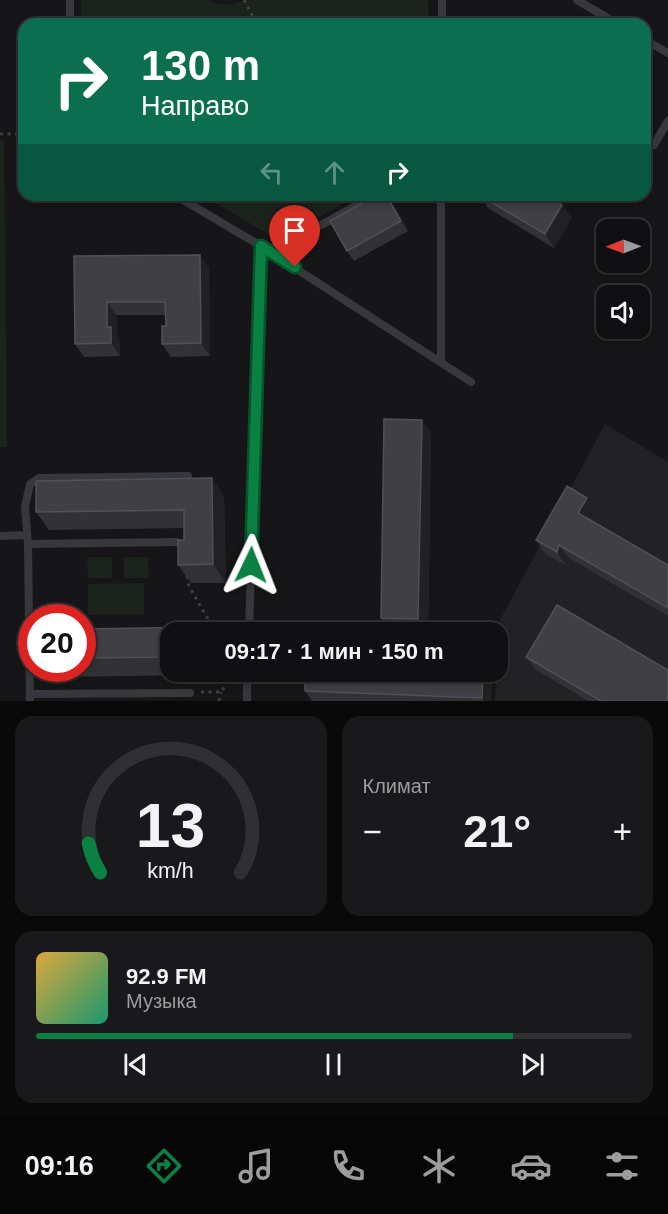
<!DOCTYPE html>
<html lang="ru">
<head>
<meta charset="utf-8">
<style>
	:root { --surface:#101012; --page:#19191b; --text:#f1f3f6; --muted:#9c9d9f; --line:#303032; --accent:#0b8043 }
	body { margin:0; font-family:Helvetica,sans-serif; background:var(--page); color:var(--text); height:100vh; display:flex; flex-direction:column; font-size:22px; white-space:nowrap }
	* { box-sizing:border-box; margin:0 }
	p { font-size:20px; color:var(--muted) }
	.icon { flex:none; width:33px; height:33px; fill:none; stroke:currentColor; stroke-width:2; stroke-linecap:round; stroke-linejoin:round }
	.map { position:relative; height:701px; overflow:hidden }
	.sheet { display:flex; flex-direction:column; gap:15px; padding:15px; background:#09090a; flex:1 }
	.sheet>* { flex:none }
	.guide { position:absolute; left:18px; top:18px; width:633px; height:183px; border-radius:18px; box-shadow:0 3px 9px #0003,0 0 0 2px var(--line); background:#0b6e4f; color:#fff; overflow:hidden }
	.needle { width:39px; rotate:269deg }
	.controls { position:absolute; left:596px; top:219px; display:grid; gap:12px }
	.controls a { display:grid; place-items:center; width:54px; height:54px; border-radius:12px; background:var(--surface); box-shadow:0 3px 9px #0003,0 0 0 2px var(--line); font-size:30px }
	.speed { position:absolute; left:18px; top:604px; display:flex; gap:12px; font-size:30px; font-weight:700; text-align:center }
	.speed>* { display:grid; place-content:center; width:78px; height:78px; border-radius:50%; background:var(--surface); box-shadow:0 3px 9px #0003,0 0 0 2px var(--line); line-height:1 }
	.speed .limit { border:9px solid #d22; background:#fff; color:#111 }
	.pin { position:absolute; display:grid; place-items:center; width:51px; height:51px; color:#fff; margin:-62px -26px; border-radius:50% 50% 50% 0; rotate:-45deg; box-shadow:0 0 6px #0007 }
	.pin .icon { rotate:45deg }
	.me { position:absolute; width:66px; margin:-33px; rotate:2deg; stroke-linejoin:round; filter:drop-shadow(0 0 4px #0008) }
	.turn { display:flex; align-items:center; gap:21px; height:126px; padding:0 24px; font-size:27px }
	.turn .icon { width:78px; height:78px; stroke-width:2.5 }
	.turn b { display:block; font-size:42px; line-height:51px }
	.lanes { display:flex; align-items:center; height:57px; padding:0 24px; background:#0003; justify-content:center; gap:30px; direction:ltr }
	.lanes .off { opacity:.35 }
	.big { font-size:45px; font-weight:600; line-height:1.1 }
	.sheet .widget { flex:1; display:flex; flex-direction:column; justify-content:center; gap:9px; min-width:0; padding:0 21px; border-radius:18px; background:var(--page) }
	.sheet .dial { align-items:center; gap:0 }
	.dial svg { height:156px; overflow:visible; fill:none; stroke:var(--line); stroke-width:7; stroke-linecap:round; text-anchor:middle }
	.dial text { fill:var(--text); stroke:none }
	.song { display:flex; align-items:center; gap:18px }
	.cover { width:72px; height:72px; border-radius:9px; background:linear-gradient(135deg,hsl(40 70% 55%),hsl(160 70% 35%)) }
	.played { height:6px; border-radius:3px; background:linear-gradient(90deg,var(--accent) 80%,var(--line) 80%) }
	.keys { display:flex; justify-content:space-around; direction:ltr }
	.heat { display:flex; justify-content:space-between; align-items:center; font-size:33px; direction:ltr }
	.sheet .tiles { flex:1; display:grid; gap:15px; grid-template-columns:1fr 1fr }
	.widget:last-child { grid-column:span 2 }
	.trip { position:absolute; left:160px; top:622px; width:348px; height:60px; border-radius:18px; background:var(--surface); box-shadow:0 3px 9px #0003,0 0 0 2px var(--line); font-weight:600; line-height:60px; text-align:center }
	.tabs { display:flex; height:96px; justify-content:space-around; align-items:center; background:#060607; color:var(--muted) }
	.tabs .icon { width:42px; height:42px }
	.tabs .on { color:var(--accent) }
	.tabs b { font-size:27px; color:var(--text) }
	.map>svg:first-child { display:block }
	.built { fill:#222225 }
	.green { fill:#1c231d }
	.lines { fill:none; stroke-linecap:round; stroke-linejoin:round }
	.path { stroke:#3d3f44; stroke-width:3; stroke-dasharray:3 4.5; stroke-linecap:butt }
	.service { stroke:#37383d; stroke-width:8 }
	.wall { fill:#323236 }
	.shaded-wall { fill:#212124 }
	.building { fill:#3f3f44; stroke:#4f5156; stroke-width:1.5 }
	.route-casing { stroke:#07532c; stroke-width:15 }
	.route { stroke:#0b8043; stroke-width:10 }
</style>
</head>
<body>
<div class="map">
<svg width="668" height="701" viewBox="0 0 668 701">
	<rect width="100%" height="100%" fill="#161618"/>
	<path class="built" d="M605 424 668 462V701H495L496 672H498L499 622Z"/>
	<path class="green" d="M81 0H209C220 7 232 6 244 0H428L429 24H81Z
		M0 140H4L7 447H0Z
		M202 195H358L278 240Z
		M87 557H112V578H88Z
		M124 557H148L149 578H124Z
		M144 583V614L88 615V584Z"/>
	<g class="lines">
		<path class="path" d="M244 0 257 24
			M0 134H24
			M187 576 189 586 216 633
			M201 692H221L226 684V672
			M219 701 221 692"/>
		<path class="service" d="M577 0 618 24
			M70 24V0
			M442 24V0
			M645 40 668 53
			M654 145 668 121
			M175 195 261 246 471 382
			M277 256 282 247 375 195
			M441 361V195
			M0 536 26 535
			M28 544 176 542
			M82 625H85
			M249 633 261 246
			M30 694 190 693
			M30 701 28 544 25 507 30 484 39 478 188 476
			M247 701V672"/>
	</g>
	<path class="wall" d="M479 195 572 218 554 248 488 208Z
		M591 195H612L607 204Z
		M391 201 408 231 354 261 347 251Z
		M74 256 209 268 210 356 171 357 162 344 166 326V315H116L117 334 120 340V356L84 357 75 344Z
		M422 420 431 433 428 632 390 631 381 618Z
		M224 497 226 583H191L178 565 184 540V528L49 530 36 512Z
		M597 511 591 520 668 565V616L569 558 566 565 545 554 536 540Z
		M209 627 213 633H171V672H222L223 682H200L195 675 53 677 47 669H82V629Z
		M526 657 668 701H588L536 670Z
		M492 672 491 701H312L305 691Z"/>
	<path class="shaded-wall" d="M645 73 653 85 645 98Z
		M386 195 391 201 408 231 401 221Z
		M600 195H612L607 204Z
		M562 205 572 218 554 248 545 234Z
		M200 255 209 268 210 356 201 343Z
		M107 302 116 315 117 334 120 340V356L111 343 107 327Z
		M422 420 431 433 428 632 418 619Z
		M212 478 224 497 226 583 213 564Z
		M587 498 597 511 588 526 578 513Z
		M559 545 569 558 566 565 557 552Z
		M216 672H222L223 682Z
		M483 672H492L491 701H484L482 698Z"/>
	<path class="building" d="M376 195H386L401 221 347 251 330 221Z
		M479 195H547L562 205 545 234Z
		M200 255 201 343 162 344V326H166L165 302H107V327H111V343L75 344 74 256Z
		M384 419 422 420 418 619 381 618Z
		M212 478 213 564 178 565V540H184V510L36 512V481Z
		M567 486 587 498 578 513 668 565V608L559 545 557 552 536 540Z
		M557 605 668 670V701H601L526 657Z
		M209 627V633H171V657L82 658V629Z
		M305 672H483L482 698 305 691Z"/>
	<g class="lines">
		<g class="route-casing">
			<path id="route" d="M251 565 261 246 295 267"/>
		</g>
		<use href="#route" class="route"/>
	</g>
</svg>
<div class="controls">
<a><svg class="needle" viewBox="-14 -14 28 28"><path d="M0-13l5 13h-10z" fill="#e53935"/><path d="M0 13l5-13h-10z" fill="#9c9d9f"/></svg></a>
<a><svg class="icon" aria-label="sound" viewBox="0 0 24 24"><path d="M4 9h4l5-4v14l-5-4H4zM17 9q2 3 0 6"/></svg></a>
</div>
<div class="speed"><div class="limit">20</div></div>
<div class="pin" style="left:295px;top:267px;background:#d93025"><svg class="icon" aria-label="arrive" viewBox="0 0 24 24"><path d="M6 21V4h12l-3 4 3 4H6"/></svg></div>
<svg class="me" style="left:251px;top:565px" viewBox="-20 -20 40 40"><path d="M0-17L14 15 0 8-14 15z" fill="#0b8043" stroke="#fff" stroke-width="4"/></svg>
<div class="trip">09:17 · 1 мин · 150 m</div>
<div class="guide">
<div class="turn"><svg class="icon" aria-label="right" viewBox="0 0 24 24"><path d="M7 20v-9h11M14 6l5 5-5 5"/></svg><div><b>130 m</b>Направо</div></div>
<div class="lanes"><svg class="icon off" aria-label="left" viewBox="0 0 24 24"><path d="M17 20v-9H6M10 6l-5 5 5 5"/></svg><svg class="icon off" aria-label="ahead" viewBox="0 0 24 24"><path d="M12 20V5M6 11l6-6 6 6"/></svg><svg class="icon" aria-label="right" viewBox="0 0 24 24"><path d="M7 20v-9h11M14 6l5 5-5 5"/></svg></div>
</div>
</div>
<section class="sheet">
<div class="tiles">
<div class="widget dial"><svg viewBox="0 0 100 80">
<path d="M14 69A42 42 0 1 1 86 69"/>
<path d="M14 69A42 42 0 0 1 8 54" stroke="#0b8043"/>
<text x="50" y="56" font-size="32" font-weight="700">13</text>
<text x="50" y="72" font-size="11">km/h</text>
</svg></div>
<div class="widget"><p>Климат</p>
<div class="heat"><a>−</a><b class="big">21°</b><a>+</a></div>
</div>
<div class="widget">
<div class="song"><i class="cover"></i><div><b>92.9 FM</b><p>Музыка</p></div></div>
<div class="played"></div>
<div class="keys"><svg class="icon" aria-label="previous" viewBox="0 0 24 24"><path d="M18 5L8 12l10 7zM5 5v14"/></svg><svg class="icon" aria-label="pause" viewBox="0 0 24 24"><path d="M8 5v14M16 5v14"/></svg><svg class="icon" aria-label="next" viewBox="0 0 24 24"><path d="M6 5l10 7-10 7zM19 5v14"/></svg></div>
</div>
</div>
</section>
<nav class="tabs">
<b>09:16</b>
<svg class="icon on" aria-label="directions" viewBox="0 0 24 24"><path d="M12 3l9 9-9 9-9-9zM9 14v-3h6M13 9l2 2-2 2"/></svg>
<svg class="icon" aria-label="music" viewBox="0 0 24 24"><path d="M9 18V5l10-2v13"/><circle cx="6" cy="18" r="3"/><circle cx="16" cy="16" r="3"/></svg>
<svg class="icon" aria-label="phone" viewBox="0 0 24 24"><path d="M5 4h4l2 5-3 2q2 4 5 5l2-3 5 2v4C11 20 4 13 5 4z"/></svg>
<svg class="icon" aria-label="climate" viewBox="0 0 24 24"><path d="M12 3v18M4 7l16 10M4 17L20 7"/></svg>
<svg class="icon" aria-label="car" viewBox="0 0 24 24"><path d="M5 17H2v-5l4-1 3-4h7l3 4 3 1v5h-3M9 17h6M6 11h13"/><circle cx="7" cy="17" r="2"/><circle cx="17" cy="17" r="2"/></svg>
<svg class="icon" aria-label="filters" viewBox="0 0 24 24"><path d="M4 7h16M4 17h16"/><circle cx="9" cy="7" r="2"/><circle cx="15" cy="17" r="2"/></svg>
</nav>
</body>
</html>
